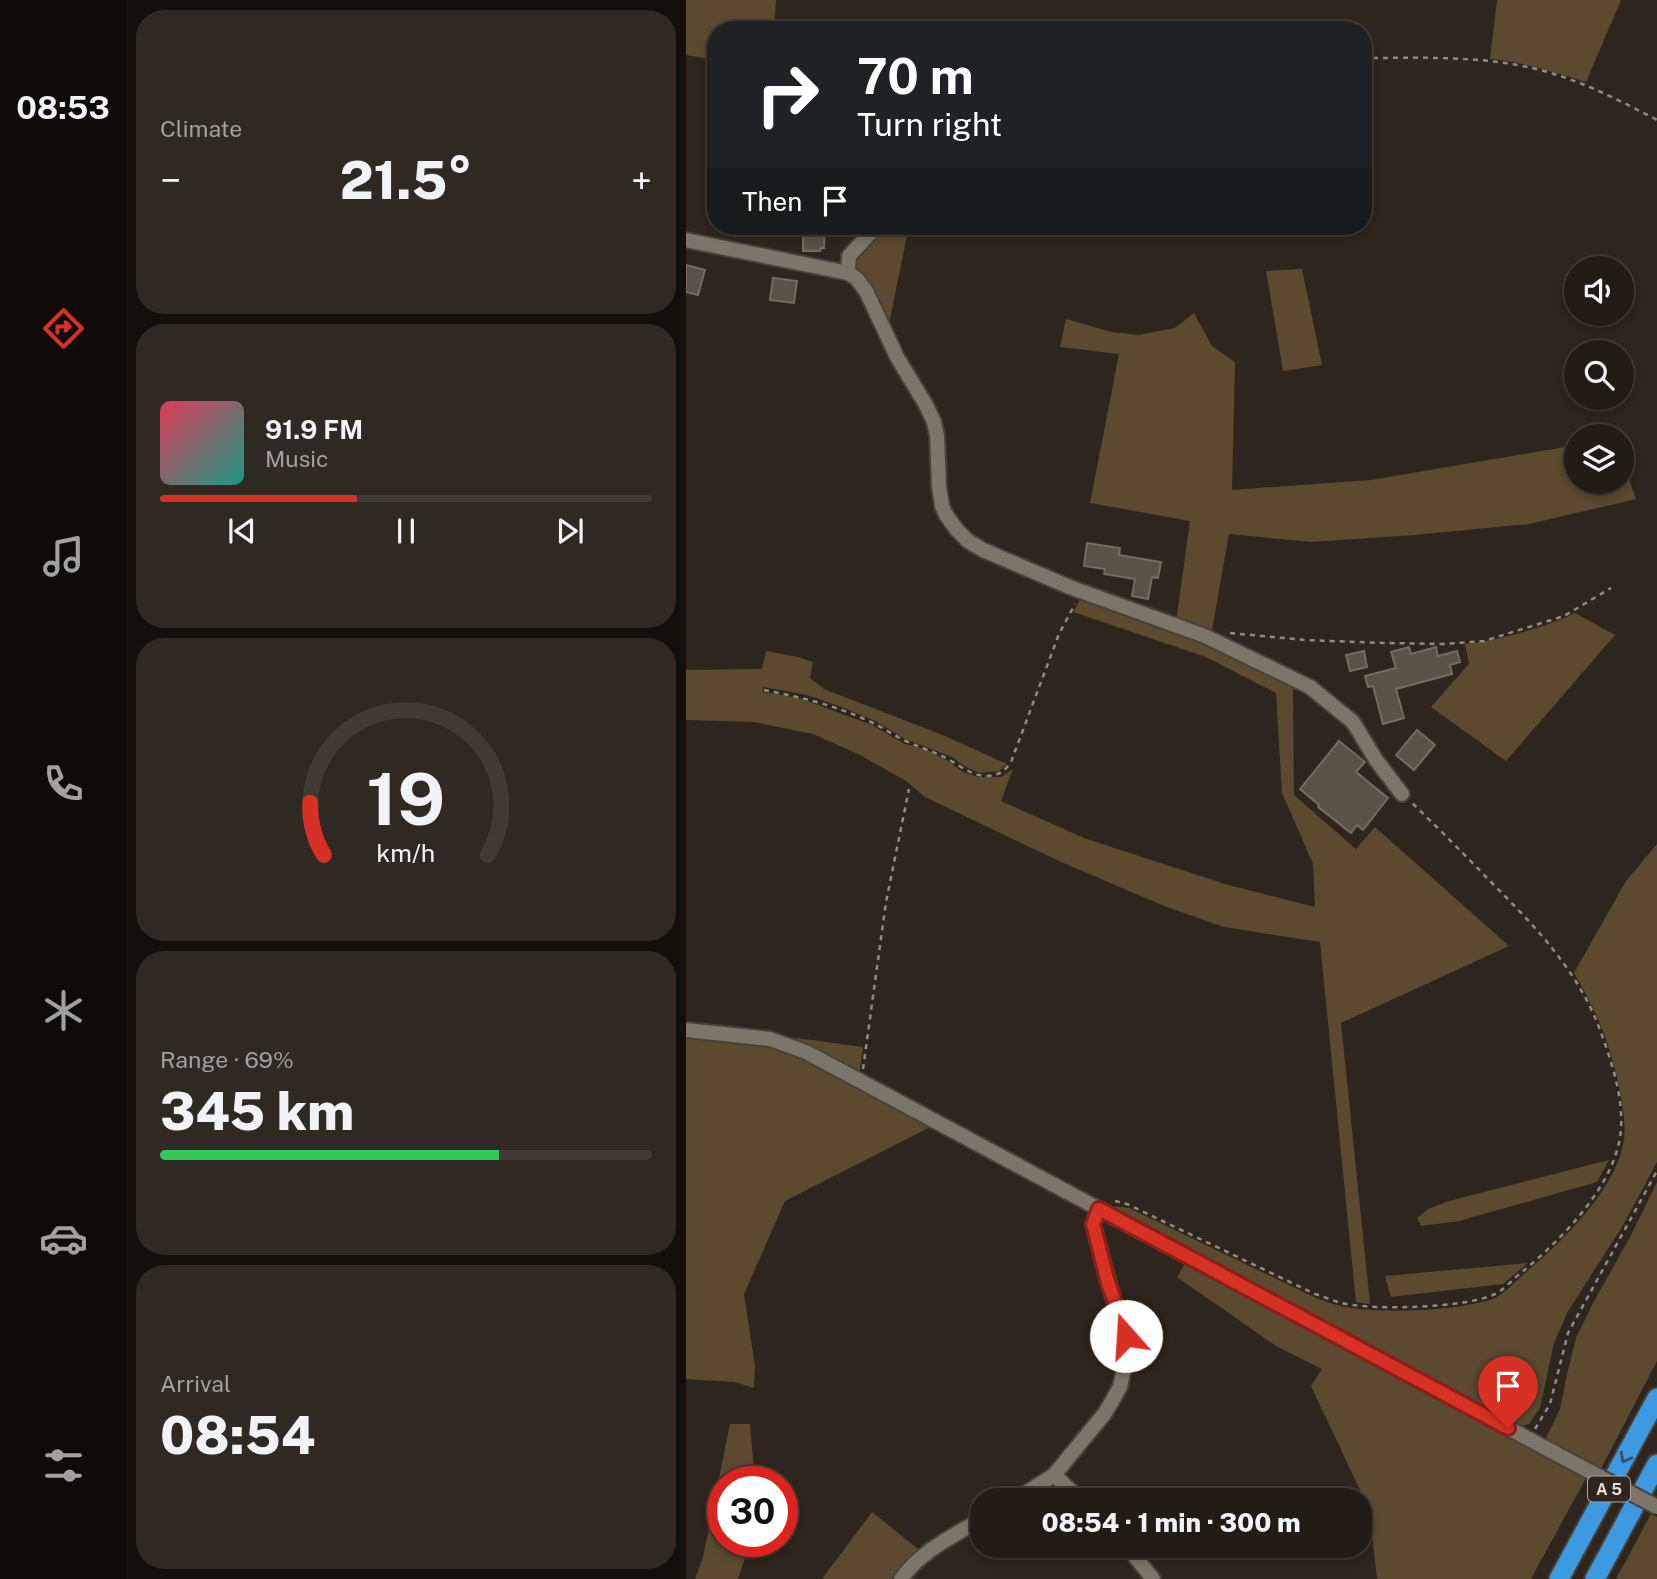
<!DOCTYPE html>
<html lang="en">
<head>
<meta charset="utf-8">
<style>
	:root { --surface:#221c16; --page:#2e2923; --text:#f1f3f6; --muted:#a2a1a1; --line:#3f3a35; --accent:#d93025 }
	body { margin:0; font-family:"Public Sans",sans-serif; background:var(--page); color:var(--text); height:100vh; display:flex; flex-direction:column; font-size:26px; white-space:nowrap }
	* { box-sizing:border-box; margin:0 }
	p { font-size:23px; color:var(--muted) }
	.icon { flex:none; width:38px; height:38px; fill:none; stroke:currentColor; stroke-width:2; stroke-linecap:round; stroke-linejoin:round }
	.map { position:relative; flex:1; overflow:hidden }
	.sheet { display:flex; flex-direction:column; gap:10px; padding:10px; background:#130f0c; width:560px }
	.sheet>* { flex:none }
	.hud { position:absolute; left:21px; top:21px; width:665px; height:214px; border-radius:28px; box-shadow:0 4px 10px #0003,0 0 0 2px var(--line); background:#202124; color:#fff; overflow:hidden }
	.buttons { position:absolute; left:878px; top:256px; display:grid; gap:14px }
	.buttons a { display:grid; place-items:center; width:70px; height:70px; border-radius:50%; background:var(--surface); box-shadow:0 4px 10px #0003,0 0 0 2px var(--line); font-size:35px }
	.speed { position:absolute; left:21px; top:1466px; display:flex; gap:14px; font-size:35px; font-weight:700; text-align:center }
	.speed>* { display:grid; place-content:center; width:91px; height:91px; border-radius:50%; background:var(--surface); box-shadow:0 4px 10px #0003,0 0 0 2px var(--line); line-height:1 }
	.speed .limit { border:10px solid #d22; background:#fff; color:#111 }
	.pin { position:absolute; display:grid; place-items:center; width:60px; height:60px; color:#fff; margin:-72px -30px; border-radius:50% 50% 50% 0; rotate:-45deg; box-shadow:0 0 7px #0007 }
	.pin .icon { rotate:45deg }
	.me { position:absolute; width:77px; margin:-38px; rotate:341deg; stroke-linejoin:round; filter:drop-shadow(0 0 5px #0008) }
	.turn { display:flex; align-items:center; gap:24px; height:147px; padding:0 35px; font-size:32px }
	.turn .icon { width:91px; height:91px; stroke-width:2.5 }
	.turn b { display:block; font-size:49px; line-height:60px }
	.then { display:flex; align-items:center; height:66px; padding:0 35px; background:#0003; gap:14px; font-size:26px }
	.big { font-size:52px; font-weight:800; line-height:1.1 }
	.sheet .tile { flex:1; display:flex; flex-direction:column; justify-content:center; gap:10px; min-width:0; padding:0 24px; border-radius:28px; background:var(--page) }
	.sheet .dial { align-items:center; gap:0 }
	.dial svg { height:182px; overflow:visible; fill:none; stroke:var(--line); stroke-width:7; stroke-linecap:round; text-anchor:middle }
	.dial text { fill:var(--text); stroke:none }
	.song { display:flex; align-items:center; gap:21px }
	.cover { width:84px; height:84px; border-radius:10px; background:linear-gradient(135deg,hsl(350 70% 55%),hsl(170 70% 35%)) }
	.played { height:7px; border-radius:4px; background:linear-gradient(90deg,var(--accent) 40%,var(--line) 40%) }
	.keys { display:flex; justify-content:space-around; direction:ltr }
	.heat { display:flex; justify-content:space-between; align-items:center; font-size:38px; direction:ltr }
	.charge { height:10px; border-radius:5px; background:linear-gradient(90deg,#34c759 69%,var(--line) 0) }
	.trip { position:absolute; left:284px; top:1488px; width:402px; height:70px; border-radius:28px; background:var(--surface); box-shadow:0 4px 10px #0003,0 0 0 2px var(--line); font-weight:800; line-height:70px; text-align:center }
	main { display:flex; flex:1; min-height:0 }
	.dock { display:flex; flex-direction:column; width:126px; justify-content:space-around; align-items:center; background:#0e0b09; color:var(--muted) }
	.dock .icon { width:49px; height:49px }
	.dock .current { color:var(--accent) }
	.dock b { font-size:32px; color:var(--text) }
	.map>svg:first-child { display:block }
	.green { fill:#5b4930 }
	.building { fill:#5b5247; stroke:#756c60; stroke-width:2 }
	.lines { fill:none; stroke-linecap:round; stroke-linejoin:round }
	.minor-casing { stroke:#474139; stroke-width:18 }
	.highway-casing { stroke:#474139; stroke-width:23 }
	.path { stroke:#928b84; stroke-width:2.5; stroke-dasharray:5 5; stroke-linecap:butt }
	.minor { stroke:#7e7569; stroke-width:14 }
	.highway { stroke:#3d99e0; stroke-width:19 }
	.minor-bridge-casing { stroke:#474139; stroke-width:18; stroke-linecap:butt }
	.minor-bridge { stroke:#7e7569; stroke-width:14 }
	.oneway { stroke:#34546b }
	.route-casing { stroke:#8d1f18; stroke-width:18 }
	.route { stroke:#d93025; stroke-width:12 }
	.labels { text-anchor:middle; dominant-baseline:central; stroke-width:7; stroke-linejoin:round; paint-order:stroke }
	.shield { fill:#2e261d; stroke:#ada8a0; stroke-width:2 }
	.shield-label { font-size:16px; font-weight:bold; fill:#e4dfd8 }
</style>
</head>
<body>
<main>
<nav class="dock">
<b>08:53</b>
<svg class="icon current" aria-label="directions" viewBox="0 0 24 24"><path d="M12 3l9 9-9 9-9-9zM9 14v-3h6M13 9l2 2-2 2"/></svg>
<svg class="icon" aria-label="music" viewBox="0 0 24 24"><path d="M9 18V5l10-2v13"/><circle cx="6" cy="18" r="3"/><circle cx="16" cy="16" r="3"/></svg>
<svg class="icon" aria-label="phone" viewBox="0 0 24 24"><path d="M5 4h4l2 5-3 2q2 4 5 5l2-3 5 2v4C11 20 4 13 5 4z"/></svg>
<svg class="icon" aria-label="climate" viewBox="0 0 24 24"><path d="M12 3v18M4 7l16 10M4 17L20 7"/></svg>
<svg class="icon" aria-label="car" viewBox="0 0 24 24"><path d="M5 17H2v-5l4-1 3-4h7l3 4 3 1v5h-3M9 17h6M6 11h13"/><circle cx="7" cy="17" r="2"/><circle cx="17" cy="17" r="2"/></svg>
<svg class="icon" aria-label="filters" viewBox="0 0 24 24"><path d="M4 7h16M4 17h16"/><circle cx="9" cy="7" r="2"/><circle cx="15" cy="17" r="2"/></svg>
</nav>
<section class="sheet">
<div class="tile"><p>Climate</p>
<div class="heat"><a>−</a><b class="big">21.5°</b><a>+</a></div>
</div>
<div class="tile">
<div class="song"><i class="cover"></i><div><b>91.9 FM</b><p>Music</p></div></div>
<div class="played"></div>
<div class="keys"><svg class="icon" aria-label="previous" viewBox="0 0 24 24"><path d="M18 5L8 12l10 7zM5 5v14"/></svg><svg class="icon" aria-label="pause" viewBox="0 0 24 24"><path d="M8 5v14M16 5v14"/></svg><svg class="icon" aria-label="next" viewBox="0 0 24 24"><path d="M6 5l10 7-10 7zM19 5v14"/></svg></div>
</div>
<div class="tile dial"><svg viewBox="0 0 100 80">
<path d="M14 69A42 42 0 1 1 86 69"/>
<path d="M14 69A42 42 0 0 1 8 46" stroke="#d93025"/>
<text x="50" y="56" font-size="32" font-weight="700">19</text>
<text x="50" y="72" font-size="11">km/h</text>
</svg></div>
<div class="tile"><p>Range · 69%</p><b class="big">345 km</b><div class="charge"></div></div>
<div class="tile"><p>Arrival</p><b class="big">08:54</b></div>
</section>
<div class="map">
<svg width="971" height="1579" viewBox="0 0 971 1579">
	<rect width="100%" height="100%" fill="#2e261d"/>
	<path class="green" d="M0 0H90L88 30H30V60L0 55Z
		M811 0H935L900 82C868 72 837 62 804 59Z
		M194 226H223L202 329 165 269V258Z
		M616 269 636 365 597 371 580 271Z
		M508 313 526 346 549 362 546 490 685 480 891 445V481H936V459L950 499 843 524 728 535 625 542 543 534 526 630 516 631 490 622 504 521 404 503 433 354 374 347 380 319 426 332 452 335 489 328Z
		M397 595 502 633 607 682 608 795 670 849 689 827 823 946 655 1023 684 1304 670 1302 634 942 538 927 478 906 373 861 239 797 220 781 172 754 127 734 68 722 0 720V670L76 669 80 651 112 657 127 662 124 678 138 689 259 736 321 764 313 771 293 773 280 767 266 757 219 739 189 721 158 708 121 695 77 687V692L113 698 186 725 219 744 239 749 262 761 277 772 292 777H315L327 769 315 801 398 838 539 884 629 907 627 864 596 793 590 693 520 657 387 612Z
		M889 613 929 635 820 761 745 707 783 664 779 644C810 641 861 627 889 613Z
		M971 844V1162L936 1227 882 1311 868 1343 854 1408 843 1424 830 1427 433 1212 428 1208 429 1206 443 1208 630 1298C640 1301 650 1306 660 1307 695 1314 776 1311 809 1298 819 1293 829 1282 838 1274 874 1244 932 1188 938 1139 940 1122 936 1103 933 1086 923 1041 911 1012 888 973L940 881Z
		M0 1033 77 1042 121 1057 248 1125 99 1201 58 1294 69 1366 68 1388 48 1382 0 1379Z
		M75 1033 177 1047 173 1075Z
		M923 1160 911 1182 773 1221 735 1226 731 1218 742 1209 763 1201Z
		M971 1182V1361L915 1469 859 1440 874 1409 882 1370 890 1338 906 1305 944 1237Z
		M500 1262 900 1478 845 1579H691L685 1524 673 1488 625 1386 636 1369 590 1346 491 1277Z
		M842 1263 817 1284 705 1297 699 1276Z
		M44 1424H64L69 1482H37V1542H64L52 1579H9L17 1557Z
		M186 1512 236 1552 212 1579H136Z
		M965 1514 971 1517V1579H930Z"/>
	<path class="building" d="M117 226H139L138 248H135L134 251H117Z
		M0 265 19 270 12 295 0 292Z
		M87 278 111 281 108 303 84 300Z
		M401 543 434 548 433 555 475 562 472 578 466 577 462 599 446 596 449 579 418 574 419 569 398 566Z
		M723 647 725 654 750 647 752 656 771 651 774 662 764 665 766 674 710 689 718 718 697 724 687 686 682 687 679 676 710 668 705 652Z
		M678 651 681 667 664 671 660 655Z
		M731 730 749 745 728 770 710 755Z
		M653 741 679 762 670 772 702 798 677 830 671 825 665 833 632 807 633 805 614 789Z"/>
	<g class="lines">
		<g class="minor-casing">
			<path id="minor" d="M0 240 162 273 171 279 180 291 211 357 240 405 248 422 251 436 253 486 256 506 260 515 271 530 282 541 297 550 386 588 519 636 624 687 667 722 690 760 716 794
				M162 273 163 256 187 230
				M0 1030 84 1039 120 1052 882 1460
				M368 1475 395 1500
				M329 1500 368 1475 419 1413 434 1387 440 1359V1336L427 1298 407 1224 413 1209
				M440 1545 467 1579
				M215 1579C235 1551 267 1536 296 1519"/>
		</g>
		<g class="highway-casing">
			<path id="highway" d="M873 1579 971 1398
				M909 1579 971 1464"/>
		</g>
		<path class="path" d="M677 58C737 58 800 55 858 71 898 82 935 101 971 120
			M544 633 619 640 698 643 757 644 798 641 878 616 925 588
			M78 690C115 697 152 706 187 723 198 728 208 736 220 741 233 747 246 751 260 758 272 764 284 775 299 776 312 776 318 772 325 762L373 634 389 604
			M177 1069 200 902 223 789
			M429 1201 441 1204 629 1294C639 1297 649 1302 660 1304 692 1310 776 1308 807 1295 817 1291 827 1279 836 1272 876 1239 932 1183 935 1128 937 1095 925 1060 914 1030 893 972 848 925 805 882 779 855 753 829 726 803
			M849 1429 864 1404 882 1333 971 1171"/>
		<use href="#minor" class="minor"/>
		<use href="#highway" class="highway"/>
		<g class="minor-bridge-casing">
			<path id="minor-bridge" d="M882 1460 971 1507"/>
		</g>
		<use href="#minor-bridge" class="minor-bridge"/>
	</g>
	<defs><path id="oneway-chevron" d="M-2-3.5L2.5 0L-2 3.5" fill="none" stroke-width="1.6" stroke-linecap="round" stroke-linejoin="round" transform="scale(1.75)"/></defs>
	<use class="oneway" href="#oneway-chevron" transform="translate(939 1458) rotate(118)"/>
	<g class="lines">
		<g class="route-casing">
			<path id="route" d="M440 1336 421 1279 407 1224 413 1209 822 1428"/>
		</g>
		<use href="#route" class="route"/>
	</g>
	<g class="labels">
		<rect class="shield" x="902" y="1476.5" width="42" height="25" rx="5"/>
		<g class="shield-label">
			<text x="923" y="1489">A 5</text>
		</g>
	</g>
</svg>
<div class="buttons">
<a><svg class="icon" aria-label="sound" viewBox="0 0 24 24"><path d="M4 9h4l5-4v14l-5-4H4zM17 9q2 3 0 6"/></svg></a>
<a><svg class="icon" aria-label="search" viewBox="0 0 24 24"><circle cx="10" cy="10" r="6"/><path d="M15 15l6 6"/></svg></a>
<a><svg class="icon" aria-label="layers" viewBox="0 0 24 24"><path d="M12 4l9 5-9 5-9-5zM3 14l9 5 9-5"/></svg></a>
</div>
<div class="speed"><div class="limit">30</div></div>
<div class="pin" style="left:822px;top:1428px;background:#d93025"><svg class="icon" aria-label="arrive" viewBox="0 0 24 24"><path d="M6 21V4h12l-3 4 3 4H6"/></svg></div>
<svg class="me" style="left:440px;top:1336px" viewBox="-20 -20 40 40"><circle r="19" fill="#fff"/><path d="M0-13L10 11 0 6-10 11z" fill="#d93025"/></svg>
<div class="trip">08:54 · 1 min · 300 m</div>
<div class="hud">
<div class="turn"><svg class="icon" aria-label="right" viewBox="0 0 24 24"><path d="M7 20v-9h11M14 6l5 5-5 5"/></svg><div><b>70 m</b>Turn right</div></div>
<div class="then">Then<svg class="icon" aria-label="arrive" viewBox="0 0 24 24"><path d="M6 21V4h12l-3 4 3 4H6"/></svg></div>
</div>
</div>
</main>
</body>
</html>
